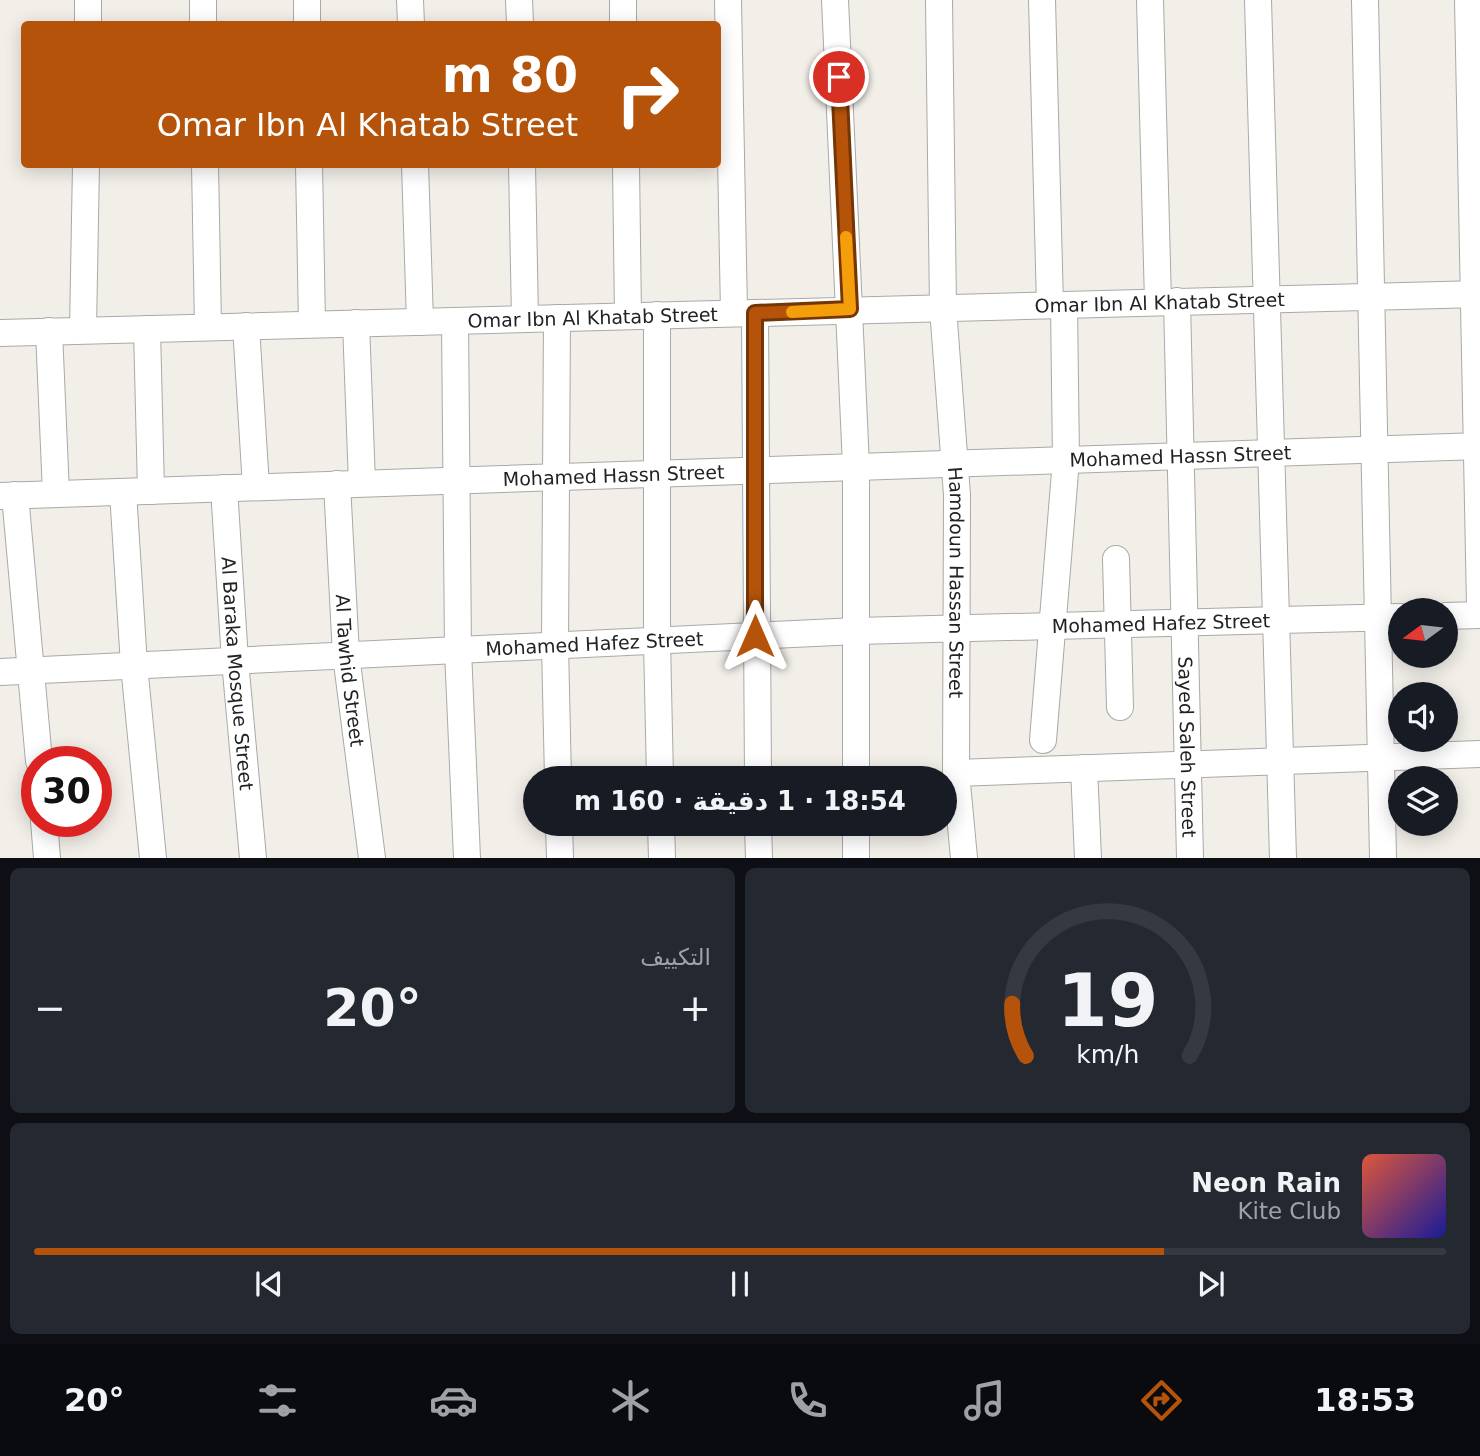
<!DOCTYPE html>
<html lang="ar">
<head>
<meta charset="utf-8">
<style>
	:root { --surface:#171b24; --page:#242831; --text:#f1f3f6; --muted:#9ea1a6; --line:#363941; --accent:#b45309 }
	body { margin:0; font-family:"DejaVu Sans",Cairo,sans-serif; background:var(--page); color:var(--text); direction:rtl; height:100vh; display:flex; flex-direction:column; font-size:26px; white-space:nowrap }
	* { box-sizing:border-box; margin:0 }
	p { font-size:23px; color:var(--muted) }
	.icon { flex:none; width:38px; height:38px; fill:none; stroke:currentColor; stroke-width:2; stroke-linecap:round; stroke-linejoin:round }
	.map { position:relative; height:858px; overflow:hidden; direction:ltr }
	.details { display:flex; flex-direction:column; gap:10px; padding:10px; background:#0d0f14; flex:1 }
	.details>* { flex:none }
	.guide { position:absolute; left:21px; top:21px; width:700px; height:147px; border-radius:7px; box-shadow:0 4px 18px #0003; direction:rtl; background:#b45309; color:#fff; overflow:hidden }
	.needle { width:46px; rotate:255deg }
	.controls { position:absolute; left:1388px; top:598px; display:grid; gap:14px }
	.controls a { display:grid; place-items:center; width:70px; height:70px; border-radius:50%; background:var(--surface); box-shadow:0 4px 18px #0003; font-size:35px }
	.speed { position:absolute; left:21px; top:746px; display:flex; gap:14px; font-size:35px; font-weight:700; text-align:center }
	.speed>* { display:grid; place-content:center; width:91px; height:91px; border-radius:50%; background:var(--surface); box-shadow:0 4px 18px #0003; line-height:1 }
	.speed .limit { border:10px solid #d22; background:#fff; color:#111 }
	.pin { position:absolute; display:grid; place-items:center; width:60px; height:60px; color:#fff; margin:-30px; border:4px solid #fff; border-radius:50%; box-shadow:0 2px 7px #0007 }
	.me { position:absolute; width:77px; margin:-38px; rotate:0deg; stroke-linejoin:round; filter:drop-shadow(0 0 5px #0008) }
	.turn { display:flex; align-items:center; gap:24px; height:147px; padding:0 28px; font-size:32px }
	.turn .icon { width:91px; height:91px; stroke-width:2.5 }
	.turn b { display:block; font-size:49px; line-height:60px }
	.big { font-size:52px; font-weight:700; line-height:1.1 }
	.details .tile { flex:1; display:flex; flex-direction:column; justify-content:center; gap:10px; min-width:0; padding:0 24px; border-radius:10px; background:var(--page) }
	.details .dial { align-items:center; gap:0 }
	.dial svg { height:182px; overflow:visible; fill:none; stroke:var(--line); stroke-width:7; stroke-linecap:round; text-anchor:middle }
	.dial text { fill:var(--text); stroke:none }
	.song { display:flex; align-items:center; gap:21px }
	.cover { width:84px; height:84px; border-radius:10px; background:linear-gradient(135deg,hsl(10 70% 55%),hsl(240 70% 35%)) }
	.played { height:7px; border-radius:4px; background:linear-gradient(90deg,var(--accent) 80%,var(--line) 80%) }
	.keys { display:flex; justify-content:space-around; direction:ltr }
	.heat { display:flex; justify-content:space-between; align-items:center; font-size:38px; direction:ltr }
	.details .tiles { flex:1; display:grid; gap:10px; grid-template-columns:1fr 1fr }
	.tile:last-child { grid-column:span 2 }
	.trip { position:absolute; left:523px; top:766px; width:434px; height:70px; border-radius:35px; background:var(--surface); box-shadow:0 4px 18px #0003; font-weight:700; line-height:70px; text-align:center; direction:rtl }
	.tabs { display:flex; height:112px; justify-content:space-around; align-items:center; background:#090b0e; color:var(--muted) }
	.tabs .icon { width:49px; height:49px }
	.tabs .on { color:var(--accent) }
	.tabs b { font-size:32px; color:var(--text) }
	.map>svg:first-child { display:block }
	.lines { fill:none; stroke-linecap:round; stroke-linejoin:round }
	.street-casing { stroke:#a9a9a9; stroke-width:28 }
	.street { stroke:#fff; stroke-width:26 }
	.route-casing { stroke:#753606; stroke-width:18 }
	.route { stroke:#b45309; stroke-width:12 }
	.slow { stroke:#f59e0b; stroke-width:12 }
	.labels { text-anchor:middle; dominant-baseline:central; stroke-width:5; stroke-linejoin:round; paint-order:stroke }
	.street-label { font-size:19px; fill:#222; stroke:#fff }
</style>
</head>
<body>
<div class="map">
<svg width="1480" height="858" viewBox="0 0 1480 858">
	<rect width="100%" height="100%" fill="#f2efe9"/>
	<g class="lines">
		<g class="street-casing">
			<g id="street">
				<path d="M203 0V24"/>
				<path d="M307 0V24"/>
				<path d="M410 0 411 24"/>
				<path d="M519 0 520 24"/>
				<path d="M623 0V24"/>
				<path d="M728 0 734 313"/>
				<path d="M835 0 856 466V779"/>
				<path id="s1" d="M939 0 943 308 957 495 956 773 964 858"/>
				<path d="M1042 0 1050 305"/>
				<path d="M1150 0 1158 302"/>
				<path d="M1258 0 1283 858"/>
				<path d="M1365 0 1383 858"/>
				<path d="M1468 0 1480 606"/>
				<path d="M88 24V0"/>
				<path d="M205 164 208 327"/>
				<path d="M309 164 312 324"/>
				<path d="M415 164 420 322"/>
				<path d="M522 164 525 319"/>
				<path d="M626 164 628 316"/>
				<path id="s2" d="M1177 301 1190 858"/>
				<path d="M755 313 758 779"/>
				<path d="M657 315V641L660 779"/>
				<path d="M557 318 555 645 558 779"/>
				<path d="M455 321 458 650 467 858"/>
				<path d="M356 323 362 483"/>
				<path d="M246 326 256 487"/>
				<path d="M147 329 151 491"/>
				<path d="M83 330 86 164"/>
				<path d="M49 331 56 494"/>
				<path id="s3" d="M0 333 1480 294"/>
				<path id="s4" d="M337 484 346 655 372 858"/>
				<path id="s5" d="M224 488 235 661 253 858"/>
				<path d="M123 492 134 665 153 858"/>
				<path d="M15 495 39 761"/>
				<path id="s6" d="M0 496 1480 446"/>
				<path d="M1116 559 1120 707"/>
				<path d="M1446 616 1480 615"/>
				<path id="s7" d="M0 672 857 631 1400 617"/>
				<path d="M1043 740 1066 460 1064 305"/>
				<path d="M1084 768 1088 858"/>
				<path d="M956 773 1480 754"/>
				<path d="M44 821 47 858"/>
				<path d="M559 824 560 858"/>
				<path d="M661 824 662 858"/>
				<path d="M758 824 759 858"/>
				<path d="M856 858V824"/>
			</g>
		</g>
		<use href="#street" class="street"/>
	</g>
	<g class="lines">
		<g class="route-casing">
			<path id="route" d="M755 636V313L850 309 839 77"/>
		</g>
		<use href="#route" class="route"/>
		<path class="slow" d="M792 312 850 309 846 237"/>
	</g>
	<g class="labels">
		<g class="street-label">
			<text stroke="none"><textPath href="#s3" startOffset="1160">Omar Ibn Al Khatab Street</textPath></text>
			<text stroke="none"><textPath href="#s3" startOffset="593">Omar Ibn Al Khatab Street</textPath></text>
			<text stroke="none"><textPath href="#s6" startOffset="1181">Mohamed Hassn Street</textPath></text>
			<text stroke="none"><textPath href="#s6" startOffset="614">Mohamed Hassn Street</textPath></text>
			<text stroke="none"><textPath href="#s1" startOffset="583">Hamdoun Hassan Street</textPath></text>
			<text stroke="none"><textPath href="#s7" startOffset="1162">Mohamed Hafez Street</textPath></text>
			<text stroke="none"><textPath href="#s7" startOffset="595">Mohamed Hafez Street</textPath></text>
			<text stroke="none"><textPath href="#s4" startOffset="187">Al Tawhid Street</textPath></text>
			<text stroke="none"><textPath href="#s5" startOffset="186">Al Baraka Mosque Street</textPath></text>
			<text stroke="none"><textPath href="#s2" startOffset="446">Sayed Saleh Street</textPath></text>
		</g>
	</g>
</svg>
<div class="controls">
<a><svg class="needle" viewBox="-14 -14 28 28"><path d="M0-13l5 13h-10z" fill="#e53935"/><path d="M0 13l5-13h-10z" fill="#9ea1a6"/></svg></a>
<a><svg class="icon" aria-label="sound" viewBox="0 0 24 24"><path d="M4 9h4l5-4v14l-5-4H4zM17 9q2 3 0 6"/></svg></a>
<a><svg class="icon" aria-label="layers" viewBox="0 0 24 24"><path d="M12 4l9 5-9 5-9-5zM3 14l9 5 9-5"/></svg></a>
</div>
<div class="speed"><div class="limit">30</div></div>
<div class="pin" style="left:839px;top:77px;background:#d93025"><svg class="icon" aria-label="arrive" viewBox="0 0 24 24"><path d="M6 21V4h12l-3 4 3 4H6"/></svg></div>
<svg class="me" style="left:755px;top:636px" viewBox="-20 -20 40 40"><path d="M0-17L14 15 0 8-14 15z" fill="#b45309" stroke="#fff" stroke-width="4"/></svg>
<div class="trip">18:54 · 1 دقيقة · 160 m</div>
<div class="guide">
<div class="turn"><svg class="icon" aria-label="right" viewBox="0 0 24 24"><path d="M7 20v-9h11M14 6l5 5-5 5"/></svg><div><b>80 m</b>Omar Ibn Al Khatab Street</div></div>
</div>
</div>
<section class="details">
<div class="tiles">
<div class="tile dial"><svg viewBox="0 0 100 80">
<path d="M14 69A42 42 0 1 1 86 69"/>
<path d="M14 69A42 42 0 0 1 8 46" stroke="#b45309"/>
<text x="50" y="56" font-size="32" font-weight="700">19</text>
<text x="50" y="72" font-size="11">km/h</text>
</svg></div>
<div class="tile"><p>التكييف</p>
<div class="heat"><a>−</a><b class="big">20°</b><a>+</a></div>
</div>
<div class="tile">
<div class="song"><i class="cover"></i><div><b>Neon Rain</b><p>Kite Club</p></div></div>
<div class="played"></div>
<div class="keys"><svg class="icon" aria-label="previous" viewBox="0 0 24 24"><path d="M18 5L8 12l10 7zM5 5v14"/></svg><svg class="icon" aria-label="pause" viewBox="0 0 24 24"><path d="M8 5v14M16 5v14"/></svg><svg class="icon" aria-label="next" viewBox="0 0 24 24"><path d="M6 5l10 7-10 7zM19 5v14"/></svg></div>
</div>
</div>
</section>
<nav class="tabs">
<b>18:53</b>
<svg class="icon on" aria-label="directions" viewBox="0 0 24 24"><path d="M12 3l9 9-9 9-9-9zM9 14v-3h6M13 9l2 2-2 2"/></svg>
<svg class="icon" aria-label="music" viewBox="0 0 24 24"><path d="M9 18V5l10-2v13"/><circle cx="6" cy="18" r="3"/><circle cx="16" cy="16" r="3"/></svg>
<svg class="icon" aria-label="phone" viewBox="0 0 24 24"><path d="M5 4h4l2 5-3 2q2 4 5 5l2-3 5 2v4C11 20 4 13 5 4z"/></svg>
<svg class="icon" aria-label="climate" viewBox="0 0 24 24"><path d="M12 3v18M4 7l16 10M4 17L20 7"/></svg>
<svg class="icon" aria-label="car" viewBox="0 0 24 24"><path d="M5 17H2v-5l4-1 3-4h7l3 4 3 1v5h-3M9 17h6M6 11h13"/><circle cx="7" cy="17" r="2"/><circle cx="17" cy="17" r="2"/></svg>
<svg class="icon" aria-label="filters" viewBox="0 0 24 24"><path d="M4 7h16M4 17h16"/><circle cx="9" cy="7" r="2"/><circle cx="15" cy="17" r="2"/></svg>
<b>20°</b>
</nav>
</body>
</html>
